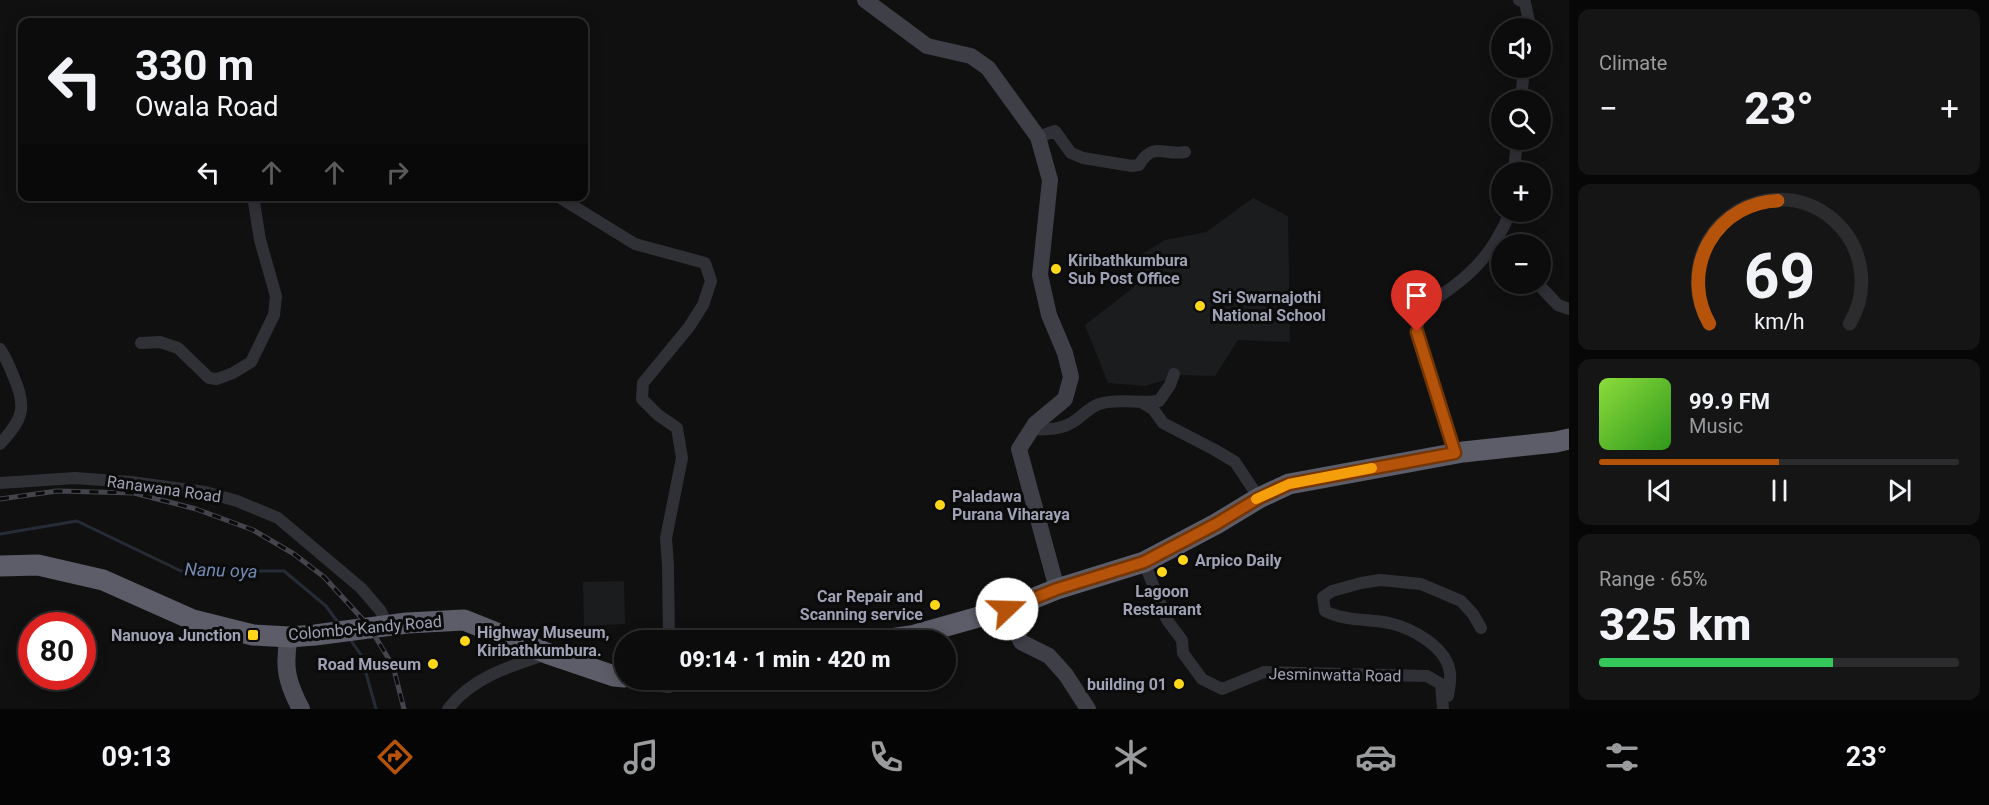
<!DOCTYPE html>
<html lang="en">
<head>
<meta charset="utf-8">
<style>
	:root { --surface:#0c0c0d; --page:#151516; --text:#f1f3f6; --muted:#9a9b9d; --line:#2c2c2e; --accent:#b45309 }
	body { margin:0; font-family:Roboto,sans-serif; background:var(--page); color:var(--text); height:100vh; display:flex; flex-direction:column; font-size:22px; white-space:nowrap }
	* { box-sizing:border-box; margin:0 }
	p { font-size:20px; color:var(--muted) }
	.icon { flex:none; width:33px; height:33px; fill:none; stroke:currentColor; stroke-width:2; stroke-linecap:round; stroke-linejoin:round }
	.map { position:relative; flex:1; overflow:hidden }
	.details { display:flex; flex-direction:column; gap:9px; padding:9px; background:#070707; width:420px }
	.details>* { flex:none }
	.top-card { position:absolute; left:18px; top:18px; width:570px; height:183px; border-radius:12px; box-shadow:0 3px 15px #0003,0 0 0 2px var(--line); background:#0c0c0d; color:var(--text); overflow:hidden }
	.controls { position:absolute; left:1491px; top:18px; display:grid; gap:12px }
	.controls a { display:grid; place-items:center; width:60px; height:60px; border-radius:50%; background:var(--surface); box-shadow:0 3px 15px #0003,0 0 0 2px var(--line); font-size:30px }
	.speed { position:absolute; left:18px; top:612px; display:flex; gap:12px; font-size:30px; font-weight:700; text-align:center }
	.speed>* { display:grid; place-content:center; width:78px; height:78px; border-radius:50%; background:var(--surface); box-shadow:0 3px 15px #0003,0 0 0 2px var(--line); line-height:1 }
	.speed .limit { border:9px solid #d22; background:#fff; color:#111 }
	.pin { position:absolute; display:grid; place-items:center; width:51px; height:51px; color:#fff; margin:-62px -26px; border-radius:50% 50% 50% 0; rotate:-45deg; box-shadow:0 0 6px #0007 }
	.pin .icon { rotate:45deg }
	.me { position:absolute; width:66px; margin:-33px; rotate:69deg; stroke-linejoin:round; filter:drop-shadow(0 0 4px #0008) }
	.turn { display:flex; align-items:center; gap:21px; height:126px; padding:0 18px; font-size:27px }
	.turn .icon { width:78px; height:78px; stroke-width:2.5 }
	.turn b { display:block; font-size:42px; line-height:51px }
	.lanes { display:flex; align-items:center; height:57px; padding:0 18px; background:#0003; justify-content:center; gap:30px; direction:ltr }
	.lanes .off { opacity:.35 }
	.big { font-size:45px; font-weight:800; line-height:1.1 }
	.details .card { flex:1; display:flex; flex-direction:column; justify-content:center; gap:9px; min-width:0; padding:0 21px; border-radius:12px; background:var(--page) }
	.details .dial { align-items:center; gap:0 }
	.dial svg { height:156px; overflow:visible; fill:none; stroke:var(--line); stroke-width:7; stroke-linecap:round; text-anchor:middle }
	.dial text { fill:var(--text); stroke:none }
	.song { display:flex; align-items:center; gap:18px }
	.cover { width:72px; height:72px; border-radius:9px; background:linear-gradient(135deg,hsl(90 70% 55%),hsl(110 70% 35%)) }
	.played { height:6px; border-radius:3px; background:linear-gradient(90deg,var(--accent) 50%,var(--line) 50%) }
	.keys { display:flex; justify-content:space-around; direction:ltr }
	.heat { display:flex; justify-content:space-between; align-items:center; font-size:33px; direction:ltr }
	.charge { height:9px; border-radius:4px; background:linear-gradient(90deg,#34c759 65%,var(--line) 0) }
	.trip { position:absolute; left:614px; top:630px; width:342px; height:60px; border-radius:30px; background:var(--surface); box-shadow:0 3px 15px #0003,0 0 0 2px var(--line); font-weight:800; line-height:60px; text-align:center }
	.tabs { display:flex; height:96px; justify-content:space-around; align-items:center; background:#050505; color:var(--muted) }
	.tabs .icon { width:42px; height:42px }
	.tabs .active { color:var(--accent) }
	.tabs b { font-size:27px; color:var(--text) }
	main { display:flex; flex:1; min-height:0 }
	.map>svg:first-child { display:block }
	.built { fill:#1b1c1e }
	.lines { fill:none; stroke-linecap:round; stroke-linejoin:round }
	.stream { stroke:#252c36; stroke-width:3 }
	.street { stroke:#303037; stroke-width:12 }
	.secondary { stroke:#3e3f47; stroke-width:16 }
	.primary { stroke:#4c4d56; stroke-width:18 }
	.highway { stroke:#5c5d68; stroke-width:21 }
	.rail-casing { stroke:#43444c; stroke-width:5 }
	.rail { stroke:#0b0b0c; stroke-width:3; stroke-dasharray:9; stroke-linecap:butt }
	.route-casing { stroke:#753606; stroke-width:15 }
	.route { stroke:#b45309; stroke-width:10 }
	.slow { stroke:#f59e0b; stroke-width:10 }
	.poi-dot { fill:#ffd71a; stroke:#0b0b0c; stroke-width:2 }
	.labels { text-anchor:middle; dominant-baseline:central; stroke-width:6; stroke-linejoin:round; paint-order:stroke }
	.poi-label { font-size:16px; font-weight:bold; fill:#9fa2b4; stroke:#0b0b0c; text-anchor:start }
	.street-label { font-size:16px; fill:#9fa2b4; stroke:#0b0b0c }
	.water-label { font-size:18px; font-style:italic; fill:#728ab3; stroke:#0b0b0c }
</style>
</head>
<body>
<main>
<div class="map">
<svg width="1569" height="709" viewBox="0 0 1569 709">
	<rect width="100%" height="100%" fill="#101011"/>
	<path class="built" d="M1253 198 1288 216 1290 342 1238 340 1215 376 1181 375 1145 386 1108 383 1085 325 1134 287 1140 255 1165 240 1206 232Z
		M624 581 625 624 584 626 583 582Z"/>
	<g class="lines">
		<path class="stream" d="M0 534 77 521 181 571H284L326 606 339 624
			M350 639 361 655 376 709"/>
		<path class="street" d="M1519 0 1525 3 1529 21 1528 28
			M1521 100 1524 68
			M1038 137 1055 131 1071 153 1083 158 1132 166 1139 165C1153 141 1164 156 1185 152
			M1514 172 1517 140
			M557 196 635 244 705 263 711 281 703 305 689 327 643 383 642 399 658 415 677 428 682 458 666 538 668 566 669 640
			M1490 252 1502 259
			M1538 284 1558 305 1569 309
			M141 343 160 342 178 348 209 378 217 379 233 373 251 362 274 315 276 296 260 240 253 196
			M0 349C6 357 9 366 13 375 27 407 24 418 0 444
			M1143 403 1153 409 1163 423 1215 450 1235 462 1259 498
			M1031 429C1046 430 1063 430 1076 420 1083 415 1090 407 1099 404 1120 398 1138 404 1159 401L1170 385 1174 374
			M1455 453 1417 332 1420 310C1453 287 1481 270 1500 233 1504 226 1508 220 1509 212
			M0 483 75 478 131 482 205 492 237 501 278 518 361 588 380 610 388 626
			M1144 562 1167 620 1182 640 1183 653 1202 679 1222 689 1264 672 1427 676 1441 684 1443 709
			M1448 696C1449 689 1451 680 1450 673 1447 647 1412 628 1389 623 1368 619 1344 621 1325 611L1323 597 1332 591 1361 583 1380 580 1421 584 1461 601 1473 614 1481 628
			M448 709C472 677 511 666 547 654"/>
		<path class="secondary" d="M865 0 927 46 971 56 988 68 1038 137 1050 180 1040 275 1049 315 1065 353 1071 377 1065 399 1035 424 1019 449 1057 589
			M1007 609 1021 642 1049 656 1066 675 1088 709"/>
		<path class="primary" d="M289 637C283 666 287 683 301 709"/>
		<path class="highway" d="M0 566 38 565 103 580 193 620 253 635 289 637 315 635 407 623 464 620 549 654 614 676 624 677
			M883 640 911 636 1007 609 1057 589 1144 562 1216 524 1259 498 1289 484 1463 452 1556 442 1569 439
			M643 680 668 682 681 680"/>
		<g class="rail-casing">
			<path id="rail" d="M0 499 57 491 134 493 196 509 253 530 294 554 324 577 357 613 370 628 393 666 404 709"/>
		</g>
		<use href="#rail" class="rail"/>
	</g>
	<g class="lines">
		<g class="route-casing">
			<path id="route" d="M1007 609 1057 589 1144 562 1216 524 1259 498 1289 484 1455 453 1417 332"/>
		</g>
		<use href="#route" class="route"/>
		<path class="slow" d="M1256 499 1289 484 1372 468"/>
	</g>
	<g class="poi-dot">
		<circle cx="1056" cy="269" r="6"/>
		<circle cx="1200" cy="306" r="6"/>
		<circle cx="940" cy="505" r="6"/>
		<circle cx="1183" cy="560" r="6"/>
		<circle cx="1162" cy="572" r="6"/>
		<circle cx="935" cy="605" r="6"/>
		<rect x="247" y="629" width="12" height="12" rx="3"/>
		<circle cx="465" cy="641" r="6"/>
		<circle cx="433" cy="664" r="6"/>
		<circle cx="1179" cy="684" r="6"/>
	</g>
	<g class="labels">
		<g class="poi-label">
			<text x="1068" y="260">Kiribathkumbura<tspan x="1068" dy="18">Sub Post Office</tspan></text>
			<text x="1212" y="297">Sri Swarnajothi<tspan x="1212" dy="18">National School</tspan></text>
			<text x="952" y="496">Paladawa<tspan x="952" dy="18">Purana Viharaya</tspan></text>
			<text x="1195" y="560">Arpico Daily</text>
			<text x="1162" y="591" text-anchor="middle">Lagoon<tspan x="1162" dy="18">Restaurant</tspan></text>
			<text x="923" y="596" text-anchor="end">Car Repair and<tspan x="923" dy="18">Scanning service</tspan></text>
			<text x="477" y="632">Highway Museum,<tspan x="477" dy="18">Kiribathkumbura.</tspan></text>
			<text x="241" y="635" text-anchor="end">Nanuoya Junction</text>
			<text x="421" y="664" text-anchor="end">Road Museum</text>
			<text x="1167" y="684" text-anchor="end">building 01</text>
		</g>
		<g class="street-label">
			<text transform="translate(164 489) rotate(8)">Ranawana Road</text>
			<text transform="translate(365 628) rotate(-5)">Colombo-Kandy Road</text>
			<text transform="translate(1335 675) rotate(1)">Jesminwatta Road</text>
		</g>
		<g class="water-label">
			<text transform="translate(221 570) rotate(2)">Nanu oya</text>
		</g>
	</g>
</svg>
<div class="controls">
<a><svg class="icon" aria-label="sound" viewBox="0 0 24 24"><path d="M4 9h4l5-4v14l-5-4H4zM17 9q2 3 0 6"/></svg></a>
<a><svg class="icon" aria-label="search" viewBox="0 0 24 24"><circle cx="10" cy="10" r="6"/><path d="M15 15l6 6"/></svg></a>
<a>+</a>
<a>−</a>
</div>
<div class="speed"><div class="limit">80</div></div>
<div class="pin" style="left:1417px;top:332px;background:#d93025"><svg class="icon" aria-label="arrive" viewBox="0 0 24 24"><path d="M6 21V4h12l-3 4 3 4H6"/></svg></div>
<svg class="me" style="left:1007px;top:609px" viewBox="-20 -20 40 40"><circle r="19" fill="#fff"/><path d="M0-13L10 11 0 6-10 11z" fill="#b45309"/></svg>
<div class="trip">09:14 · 1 min · 420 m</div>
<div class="top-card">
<div class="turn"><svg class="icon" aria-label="left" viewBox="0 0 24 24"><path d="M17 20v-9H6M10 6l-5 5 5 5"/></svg><div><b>330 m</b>Owala Road</div></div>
<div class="lanes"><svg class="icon" aria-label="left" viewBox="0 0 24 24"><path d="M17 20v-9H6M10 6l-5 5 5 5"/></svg><svg class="icon off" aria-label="ahead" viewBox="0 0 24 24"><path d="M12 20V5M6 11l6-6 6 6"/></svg><svg class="icon off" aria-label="ahead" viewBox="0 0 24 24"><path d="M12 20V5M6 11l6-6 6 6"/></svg><svg class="icon off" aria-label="right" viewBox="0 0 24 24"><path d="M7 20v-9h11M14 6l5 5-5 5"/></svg></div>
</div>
</div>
<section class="details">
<div class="card"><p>Climate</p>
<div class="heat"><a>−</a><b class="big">23°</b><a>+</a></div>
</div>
<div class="card dial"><svg viewBox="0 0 100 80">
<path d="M14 69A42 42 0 1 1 86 69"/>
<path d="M14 69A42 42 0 0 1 49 6" stroke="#b45309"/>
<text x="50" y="56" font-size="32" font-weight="700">69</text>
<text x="50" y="72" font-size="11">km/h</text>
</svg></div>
<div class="card">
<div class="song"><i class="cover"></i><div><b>99.9 FM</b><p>Music</p></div></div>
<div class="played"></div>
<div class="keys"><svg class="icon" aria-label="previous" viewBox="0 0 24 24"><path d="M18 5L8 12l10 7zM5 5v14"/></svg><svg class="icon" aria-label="pause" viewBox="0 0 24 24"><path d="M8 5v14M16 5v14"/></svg><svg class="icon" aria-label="next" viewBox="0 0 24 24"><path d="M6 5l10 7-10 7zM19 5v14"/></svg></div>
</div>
<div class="card"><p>Range · 65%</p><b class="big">325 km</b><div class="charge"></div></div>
</section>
</main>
<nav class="tabs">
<b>09:13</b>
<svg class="icon active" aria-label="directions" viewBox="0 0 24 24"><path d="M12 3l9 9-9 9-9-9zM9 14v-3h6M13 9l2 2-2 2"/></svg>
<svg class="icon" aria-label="music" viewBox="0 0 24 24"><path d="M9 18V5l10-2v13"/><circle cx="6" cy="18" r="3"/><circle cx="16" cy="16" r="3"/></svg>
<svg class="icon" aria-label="phone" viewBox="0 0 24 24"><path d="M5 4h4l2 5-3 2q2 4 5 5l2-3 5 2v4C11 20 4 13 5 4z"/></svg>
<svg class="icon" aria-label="climate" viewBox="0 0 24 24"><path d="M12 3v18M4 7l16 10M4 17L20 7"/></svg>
<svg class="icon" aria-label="car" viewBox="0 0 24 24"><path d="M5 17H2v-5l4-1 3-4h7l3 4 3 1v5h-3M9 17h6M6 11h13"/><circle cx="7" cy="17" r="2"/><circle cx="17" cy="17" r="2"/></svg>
<svg class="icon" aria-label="filters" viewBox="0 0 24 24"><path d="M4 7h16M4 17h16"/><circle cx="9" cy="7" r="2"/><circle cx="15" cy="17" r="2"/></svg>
<b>23°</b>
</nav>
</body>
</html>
